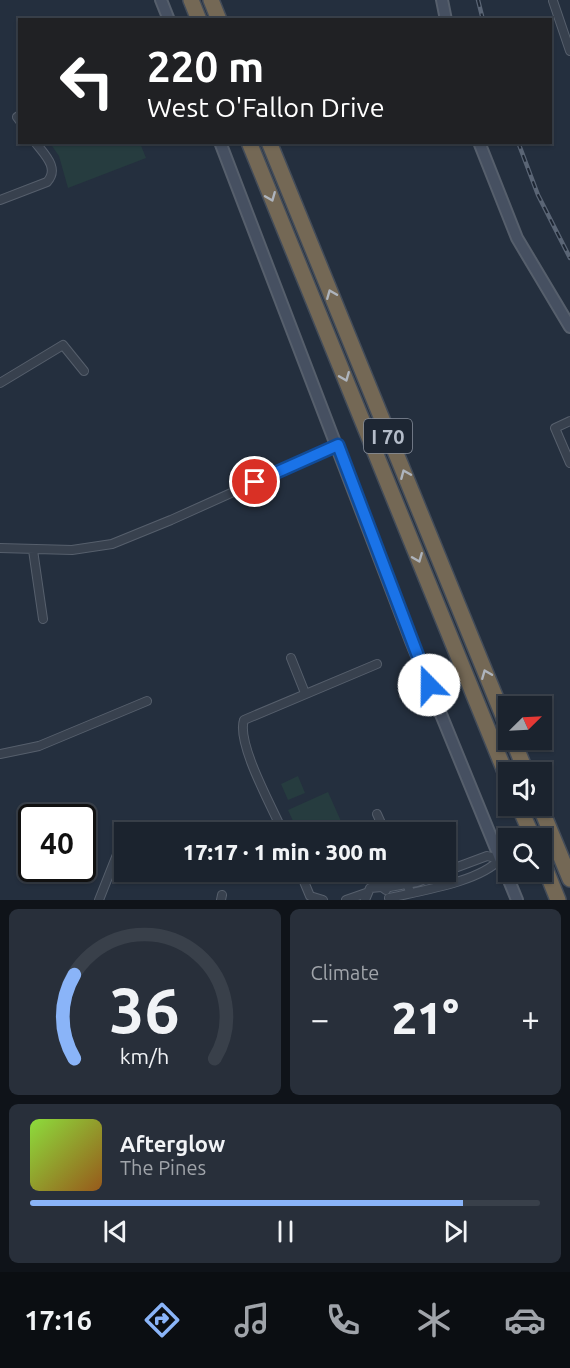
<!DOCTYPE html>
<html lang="en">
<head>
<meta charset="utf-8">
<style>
	:root { --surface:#1b232e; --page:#282f3a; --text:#f1f3f6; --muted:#a0a4aa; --line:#39404a; --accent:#8ab4f8 }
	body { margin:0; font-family:Ubuntu,sans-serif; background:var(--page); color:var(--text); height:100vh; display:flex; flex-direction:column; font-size:22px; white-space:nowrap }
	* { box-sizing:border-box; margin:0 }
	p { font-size:20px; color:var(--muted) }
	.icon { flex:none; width:33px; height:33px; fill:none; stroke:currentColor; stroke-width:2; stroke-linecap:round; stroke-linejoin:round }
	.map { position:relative; height:900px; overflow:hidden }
	.side { display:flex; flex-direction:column; gap:9px; padding:9px; background:#0f1319; flex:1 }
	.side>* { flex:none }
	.guide { position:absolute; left:18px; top:18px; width:534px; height:126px; border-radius:0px; box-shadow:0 2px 4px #0004,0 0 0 2px var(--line); background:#202124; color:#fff; overflow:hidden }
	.needle { width:39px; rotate:66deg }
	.fabs { position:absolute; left:498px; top:696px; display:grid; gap:12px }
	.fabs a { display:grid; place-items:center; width:54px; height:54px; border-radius:0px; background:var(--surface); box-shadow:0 2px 4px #0004,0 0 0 2px var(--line); font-size:30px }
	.speed { position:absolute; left:18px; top:804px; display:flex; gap:12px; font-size:30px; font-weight:700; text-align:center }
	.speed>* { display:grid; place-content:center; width:78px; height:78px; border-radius:50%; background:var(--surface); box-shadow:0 2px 4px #0004,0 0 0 2px var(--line); line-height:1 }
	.speed .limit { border:3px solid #111; border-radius:9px; background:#fff; color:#111 }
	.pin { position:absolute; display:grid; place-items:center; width:51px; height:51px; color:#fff; margin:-26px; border:3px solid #fff; border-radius:50%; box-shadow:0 2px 6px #0007 }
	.me { position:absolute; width:66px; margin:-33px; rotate:338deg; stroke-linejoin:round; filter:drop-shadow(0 0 4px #0008) }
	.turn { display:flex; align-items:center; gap:21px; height:126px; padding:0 30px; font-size:27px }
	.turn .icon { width:78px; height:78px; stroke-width:2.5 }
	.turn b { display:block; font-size:42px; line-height:51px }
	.big { font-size:45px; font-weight:800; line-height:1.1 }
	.side .card { flex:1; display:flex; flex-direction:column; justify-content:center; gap:9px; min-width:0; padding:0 21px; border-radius:9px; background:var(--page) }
	.side .dial { align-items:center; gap:0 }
	.dial svg { height:156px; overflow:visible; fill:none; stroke:var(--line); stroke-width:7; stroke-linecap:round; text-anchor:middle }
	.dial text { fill:var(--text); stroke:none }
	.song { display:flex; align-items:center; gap:18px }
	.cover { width:72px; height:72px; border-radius:9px; background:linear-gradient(135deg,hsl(90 70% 55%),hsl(30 70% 35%)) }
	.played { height:6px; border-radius:3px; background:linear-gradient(90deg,var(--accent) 85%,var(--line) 85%) }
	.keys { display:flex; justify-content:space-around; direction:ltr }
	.heat { display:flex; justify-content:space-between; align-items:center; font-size:33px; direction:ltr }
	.side .tiles { flex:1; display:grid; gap:9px; grid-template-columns:1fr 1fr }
	.card:last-child { grid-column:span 2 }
	.trip { position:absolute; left:114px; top:822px; width:342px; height:60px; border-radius:0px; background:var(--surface); box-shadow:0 2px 4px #0004,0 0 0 2px var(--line); font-weight:800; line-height:60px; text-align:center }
	.menu { display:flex; height:96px; justify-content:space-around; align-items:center; background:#0b0e12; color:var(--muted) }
	.menu .icon { width:42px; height:42px }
	.menu .on { color:var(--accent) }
	.menu b { font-size:27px; color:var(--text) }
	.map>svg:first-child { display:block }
	.green { fill:#263c3f }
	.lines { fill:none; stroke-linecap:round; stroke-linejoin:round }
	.street-casing { stroke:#565f6c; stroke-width:10 }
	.secondary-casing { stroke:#565f6c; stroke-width:14 }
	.highway-casing { stroke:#434c59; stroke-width:18 }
	.street { stroke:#38414e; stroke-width:8 }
	.secondary { stroke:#465061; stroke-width:10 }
	.highway { stroke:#746855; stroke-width:15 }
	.rail-casing { stroke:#5a6575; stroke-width:4.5 }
	.rail { stroke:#1d2633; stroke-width:2; stroke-dasharray:7; stroke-linecap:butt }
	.oneway { stroke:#aeb4bd }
	.route-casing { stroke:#114b97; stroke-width:15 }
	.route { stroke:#1a73e8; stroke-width:10 }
	.labels { text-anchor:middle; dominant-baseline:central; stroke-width:6; stroke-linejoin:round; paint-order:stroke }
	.shield { fill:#1d2633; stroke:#878f9c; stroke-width:1.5 }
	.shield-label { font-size:20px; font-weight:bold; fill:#b4bcc9 }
</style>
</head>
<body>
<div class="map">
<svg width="570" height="900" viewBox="0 0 570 900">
	<rect width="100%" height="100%" fill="#242f3e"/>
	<path class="green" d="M50 143H140L146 158 68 188 59 156Z
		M298 776 305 793 288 800 281 784Z
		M328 792 344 828 333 832H298L288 810Z"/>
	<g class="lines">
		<g class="street-casing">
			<path id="street" d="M553 1 570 51
				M20 115 17 117 20 121
				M0 200 47 182C60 168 44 154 35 142
				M0 383 63 345 84 371
				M570 421 555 428 570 463
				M0 548 72 550 112 544 171 520 338 445
				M33 550 43 619
				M291 658 305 693
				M0 754 39 746 147 701
				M377 814 385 832
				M283 832C273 809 236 743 244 720L377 664
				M300 872 310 896 323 900
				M402 872 409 889
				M384 888 417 882 487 856 500 859
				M389 898C419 891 480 882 500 859
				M99 900 120 847
				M221 900 222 895
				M346 900 366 893
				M365 900 370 888 382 887 386 890"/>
		</g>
		<g class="secondary-casing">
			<path id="secondary" d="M161 0 169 20
				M442 0 446 20
				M220 142 411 641 517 900
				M479 142 517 238 570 327"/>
		</g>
		<g class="highway-casing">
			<path id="highway" d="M191 0 199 20
				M211 0 219 20
				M249 142 508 779
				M269 142 508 728
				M513 740 526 772
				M519 806 533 838
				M540 806 570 879
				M542 860 558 900"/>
		</g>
		<use href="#street" class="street"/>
		<use href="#secondary" class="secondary"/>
		<use href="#highway" class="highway"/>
		<g class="rail-casing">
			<path id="rail" d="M478 0 483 20
				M518 142 538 195 570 258"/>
		</g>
		<use href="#rail" class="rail"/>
	</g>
	<defs><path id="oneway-chevron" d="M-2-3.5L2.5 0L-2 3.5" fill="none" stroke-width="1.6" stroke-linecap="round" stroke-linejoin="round" transform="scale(1.5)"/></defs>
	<g class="oneway">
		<use href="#oneway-chevron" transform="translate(271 197) rotate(68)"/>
		<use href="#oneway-chevron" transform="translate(331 294) rotate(-112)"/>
		<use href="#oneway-chevron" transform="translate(345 377) rotate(68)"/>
		<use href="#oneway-chevron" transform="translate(405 474) rotate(-113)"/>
		<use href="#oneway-chevron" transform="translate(418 558) rotate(68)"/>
		<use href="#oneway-chevron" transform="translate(486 674) rotate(-112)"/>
	</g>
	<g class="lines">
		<g class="route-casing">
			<path id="route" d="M255 482 338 445 429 685"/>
		</g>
		<use href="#route" class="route"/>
	</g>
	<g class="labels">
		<rect class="shield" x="364" y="419" width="48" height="34" rx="4.5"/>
		<g class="shield-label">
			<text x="388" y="436">I 70</text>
		</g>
	</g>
</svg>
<div class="fabs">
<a><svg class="needle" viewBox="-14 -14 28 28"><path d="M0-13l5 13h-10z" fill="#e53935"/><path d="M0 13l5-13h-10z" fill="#a0a4aa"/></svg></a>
<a><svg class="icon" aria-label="sound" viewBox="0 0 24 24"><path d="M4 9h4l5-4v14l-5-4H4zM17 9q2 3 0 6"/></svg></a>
<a><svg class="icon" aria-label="search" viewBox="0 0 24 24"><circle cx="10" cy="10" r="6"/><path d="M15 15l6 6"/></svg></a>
</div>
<div class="speed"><div class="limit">40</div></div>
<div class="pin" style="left:255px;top:482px;background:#d93025"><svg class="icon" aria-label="arrive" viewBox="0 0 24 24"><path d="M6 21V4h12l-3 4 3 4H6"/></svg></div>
<svg class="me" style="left:429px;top:685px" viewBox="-20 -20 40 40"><circle r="19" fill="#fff"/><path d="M0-13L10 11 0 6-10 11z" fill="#1a73e8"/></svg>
<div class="trip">17:17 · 1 min · 300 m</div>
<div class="guide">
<div class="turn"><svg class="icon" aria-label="left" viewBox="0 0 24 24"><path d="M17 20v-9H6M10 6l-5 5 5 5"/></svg><div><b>220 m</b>West O'Fallon Drive</div></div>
</div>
</div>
<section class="side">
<div class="tiles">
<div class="card dial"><svg viewBox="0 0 100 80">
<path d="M14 69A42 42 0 1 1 86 69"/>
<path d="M14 69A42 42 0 0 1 14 26" stroke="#8ab4f8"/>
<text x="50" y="56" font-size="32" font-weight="700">36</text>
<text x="50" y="72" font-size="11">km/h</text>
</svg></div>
<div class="card"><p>Climate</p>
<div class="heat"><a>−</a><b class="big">21°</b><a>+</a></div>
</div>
<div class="card">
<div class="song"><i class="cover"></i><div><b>Afterglow</b><p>The Pines</p></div></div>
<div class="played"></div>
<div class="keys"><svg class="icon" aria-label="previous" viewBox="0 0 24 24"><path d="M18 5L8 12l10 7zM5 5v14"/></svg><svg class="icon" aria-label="pause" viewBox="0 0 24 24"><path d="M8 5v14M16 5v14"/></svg><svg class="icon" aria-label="next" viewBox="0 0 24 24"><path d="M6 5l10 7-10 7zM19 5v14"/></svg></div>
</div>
</div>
</section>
<nav class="menu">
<b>17:16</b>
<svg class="icon on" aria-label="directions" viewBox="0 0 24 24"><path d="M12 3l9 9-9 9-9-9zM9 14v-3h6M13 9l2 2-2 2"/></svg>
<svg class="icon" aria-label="music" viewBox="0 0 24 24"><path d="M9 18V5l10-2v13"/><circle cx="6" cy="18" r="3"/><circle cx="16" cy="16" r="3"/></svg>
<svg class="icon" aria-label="phone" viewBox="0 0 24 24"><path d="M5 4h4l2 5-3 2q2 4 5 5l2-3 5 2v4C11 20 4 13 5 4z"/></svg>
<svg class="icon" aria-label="climate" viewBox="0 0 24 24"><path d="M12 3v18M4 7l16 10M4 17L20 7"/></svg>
<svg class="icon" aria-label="car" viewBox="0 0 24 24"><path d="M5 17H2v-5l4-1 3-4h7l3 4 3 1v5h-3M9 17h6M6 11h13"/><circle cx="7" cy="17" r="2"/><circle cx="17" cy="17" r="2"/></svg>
</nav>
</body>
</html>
